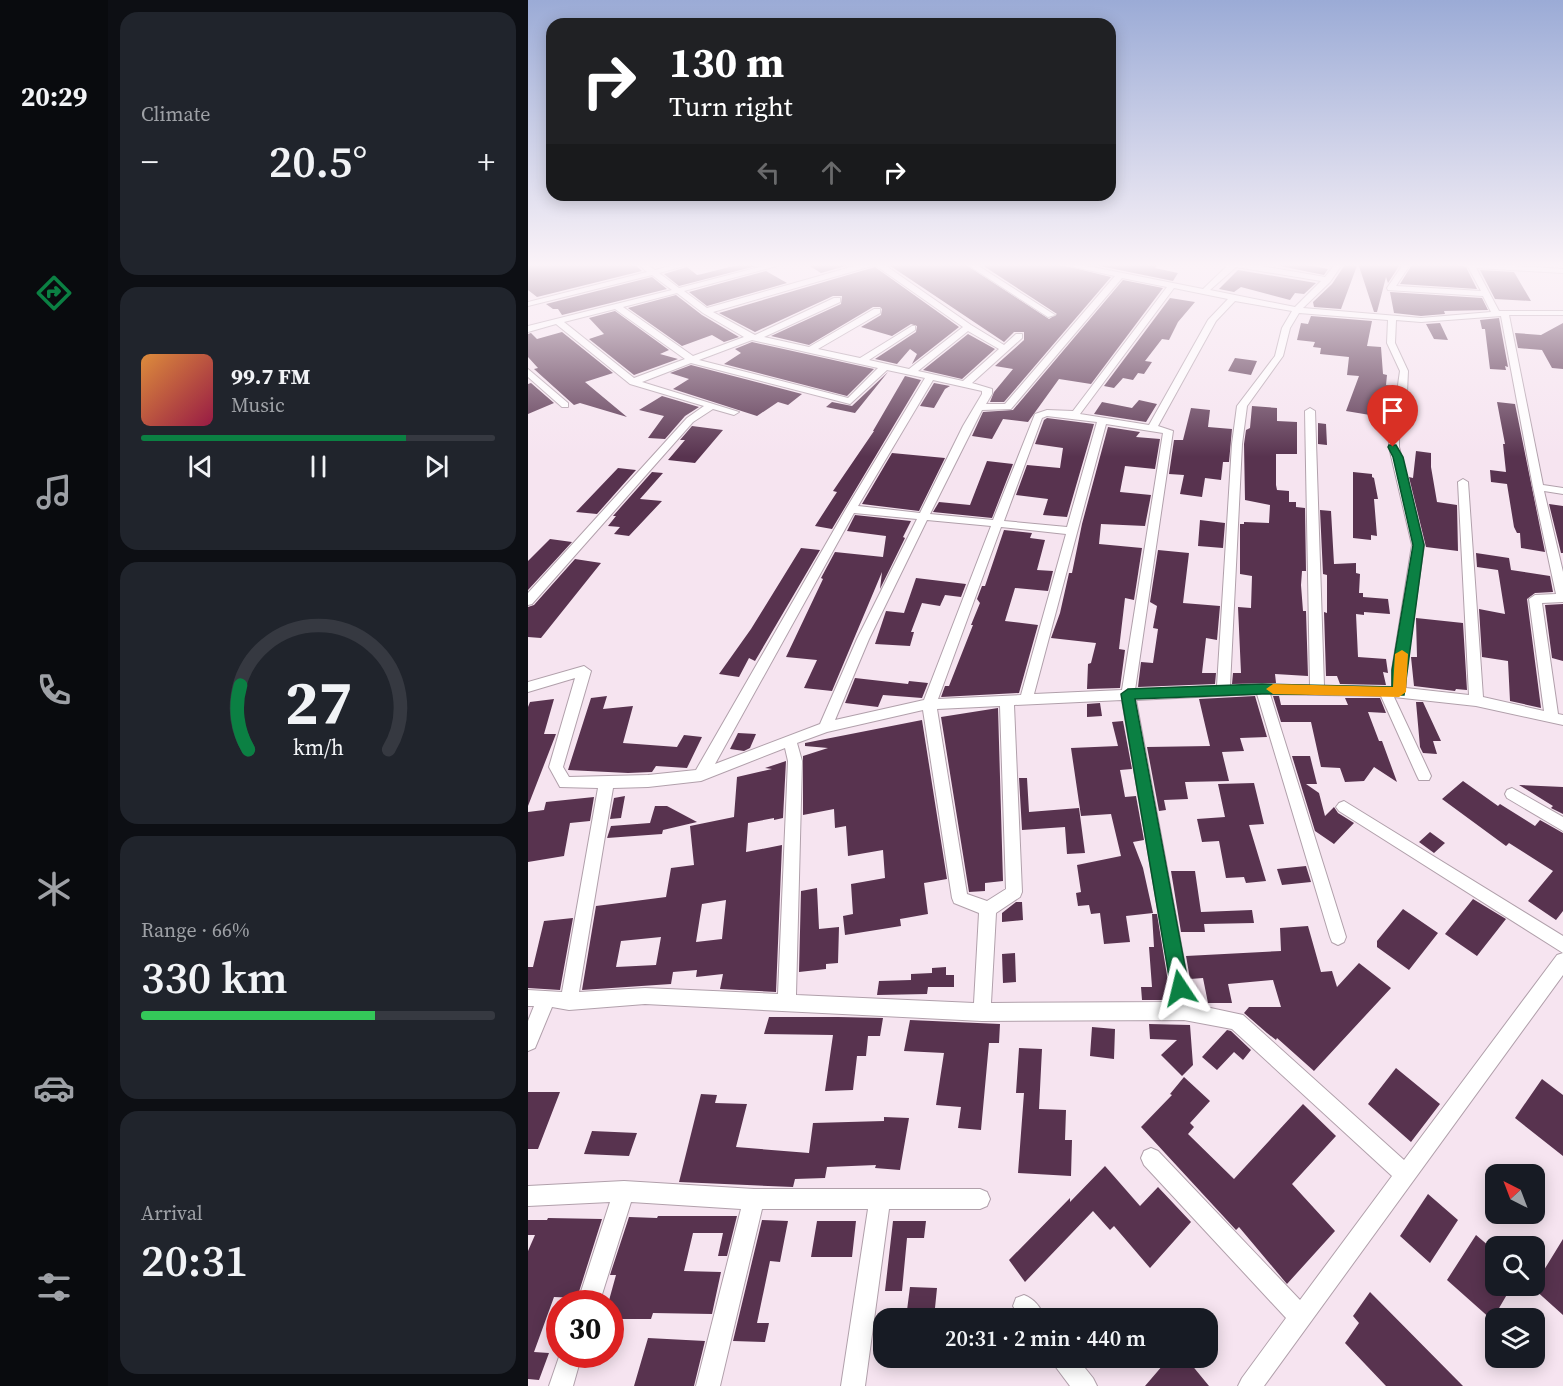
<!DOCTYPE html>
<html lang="en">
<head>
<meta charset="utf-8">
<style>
	:root { --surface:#171b24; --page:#20242c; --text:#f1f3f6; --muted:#9ea1a6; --line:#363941; --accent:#0b8043 }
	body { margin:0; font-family:"Source Serif 4",serif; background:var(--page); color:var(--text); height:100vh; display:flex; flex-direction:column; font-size:22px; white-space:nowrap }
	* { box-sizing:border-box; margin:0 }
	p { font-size:20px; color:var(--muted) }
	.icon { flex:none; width:33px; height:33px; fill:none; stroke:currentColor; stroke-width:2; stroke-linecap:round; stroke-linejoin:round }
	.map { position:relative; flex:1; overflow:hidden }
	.panel { display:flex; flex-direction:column; gap:12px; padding:12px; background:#0d0f14; width:420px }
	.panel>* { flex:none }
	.banner { position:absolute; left:18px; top:18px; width:570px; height:183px; border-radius:18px; box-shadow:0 3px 15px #0003; background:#202124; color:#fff; overflow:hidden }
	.needle { width:39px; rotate:318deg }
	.buttons { position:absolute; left:957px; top:1164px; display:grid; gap:12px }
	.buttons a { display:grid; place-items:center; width:60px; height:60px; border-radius:12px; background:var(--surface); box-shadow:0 3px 15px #0003; font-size:30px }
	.speed { position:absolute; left:18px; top:1290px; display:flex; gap:12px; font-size:30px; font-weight:700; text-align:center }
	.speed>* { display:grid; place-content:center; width:78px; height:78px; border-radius:50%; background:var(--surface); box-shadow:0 3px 15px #0003; line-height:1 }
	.speed .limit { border:9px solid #d22; background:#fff; color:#111 }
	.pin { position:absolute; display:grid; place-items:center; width:51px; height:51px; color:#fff; margin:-62px -26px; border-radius:50% 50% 50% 0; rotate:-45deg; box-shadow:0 0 6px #0007 }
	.pin .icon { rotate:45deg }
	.me { position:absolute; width:66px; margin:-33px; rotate:350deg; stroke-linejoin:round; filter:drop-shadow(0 0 4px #0008) }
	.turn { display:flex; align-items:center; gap:21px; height:126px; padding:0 24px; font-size:27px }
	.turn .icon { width:78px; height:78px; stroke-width:2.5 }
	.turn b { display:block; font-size:42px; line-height:51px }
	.lanes { display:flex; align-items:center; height:57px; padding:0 24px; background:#0003; justify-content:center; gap:30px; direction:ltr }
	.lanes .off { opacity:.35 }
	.big { font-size:45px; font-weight:600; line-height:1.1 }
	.panel .tile { flex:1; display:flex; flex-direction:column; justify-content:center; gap:9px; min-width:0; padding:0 21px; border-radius:18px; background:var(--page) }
	.panel .dial { align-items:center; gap:0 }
	.dial svg { height:156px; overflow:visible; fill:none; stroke:var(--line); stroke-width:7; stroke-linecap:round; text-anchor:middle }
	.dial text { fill:var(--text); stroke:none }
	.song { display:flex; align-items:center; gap:18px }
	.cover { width:72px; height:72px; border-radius:9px; background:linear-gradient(135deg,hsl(30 70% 55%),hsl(340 70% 35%)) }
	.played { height:6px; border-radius:3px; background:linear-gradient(90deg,var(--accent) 75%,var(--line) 75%) }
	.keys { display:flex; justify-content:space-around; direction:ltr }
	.heat { display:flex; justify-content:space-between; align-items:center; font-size:33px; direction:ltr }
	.charge { height:9px; border-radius:4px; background:linear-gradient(90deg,#34c759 66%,var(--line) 0) }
	.trip { position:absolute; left:345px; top:1308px; width:345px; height:60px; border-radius:18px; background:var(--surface); box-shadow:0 3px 15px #0003; font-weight:600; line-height:60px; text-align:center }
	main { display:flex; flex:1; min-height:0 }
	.tabs { display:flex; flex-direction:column; width:108px; justify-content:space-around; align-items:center; background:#090b0e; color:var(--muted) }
	.tabs .icon { width:42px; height:42px }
	.tabs .current { color:var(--accent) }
	.tabs b { font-size:27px; color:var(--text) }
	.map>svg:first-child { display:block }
	.building { fill:#58334f; fill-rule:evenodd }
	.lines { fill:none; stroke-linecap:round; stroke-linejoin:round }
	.street-casing { stroke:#b1a0ab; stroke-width:2 }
	.street { fill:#fff; fill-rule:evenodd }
	.route { fill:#0b8043; stroke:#07532c; stroke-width:1.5 }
	.slow { fill:#f59e0b }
</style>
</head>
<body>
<main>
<nav class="tabs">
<b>20:29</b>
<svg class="icon current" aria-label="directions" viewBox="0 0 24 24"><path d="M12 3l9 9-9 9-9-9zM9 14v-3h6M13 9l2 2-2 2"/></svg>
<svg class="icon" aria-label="music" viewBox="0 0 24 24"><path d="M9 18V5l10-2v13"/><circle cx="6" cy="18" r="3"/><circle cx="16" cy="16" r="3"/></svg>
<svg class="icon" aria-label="phone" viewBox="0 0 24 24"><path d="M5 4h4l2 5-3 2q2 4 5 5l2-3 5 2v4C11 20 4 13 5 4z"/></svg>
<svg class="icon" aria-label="climate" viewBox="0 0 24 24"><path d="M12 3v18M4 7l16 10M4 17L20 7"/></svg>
<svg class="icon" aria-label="car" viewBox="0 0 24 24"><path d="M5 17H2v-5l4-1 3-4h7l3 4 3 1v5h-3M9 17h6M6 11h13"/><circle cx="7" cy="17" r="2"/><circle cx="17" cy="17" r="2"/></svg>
<svg class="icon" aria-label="filters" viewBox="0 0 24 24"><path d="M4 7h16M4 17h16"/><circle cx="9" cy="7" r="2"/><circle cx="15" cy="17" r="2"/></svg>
</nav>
<section class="panel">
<div class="tile"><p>Climate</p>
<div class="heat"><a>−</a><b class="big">20.5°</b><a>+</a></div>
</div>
<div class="tile">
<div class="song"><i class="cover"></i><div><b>99.7 FM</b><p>Music</p></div></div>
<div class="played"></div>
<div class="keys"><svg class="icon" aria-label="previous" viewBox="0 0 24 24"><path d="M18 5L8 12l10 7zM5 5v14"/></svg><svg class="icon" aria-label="pause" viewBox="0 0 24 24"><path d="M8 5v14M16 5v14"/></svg><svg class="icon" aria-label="next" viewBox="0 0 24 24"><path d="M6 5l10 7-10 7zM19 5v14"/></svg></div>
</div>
<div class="tile dial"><svg viewBox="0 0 100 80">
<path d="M14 69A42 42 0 1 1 86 69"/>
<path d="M14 69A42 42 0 0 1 10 36" stroke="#0b8043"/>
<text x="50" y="56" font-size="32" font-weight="700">27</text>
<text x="50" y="72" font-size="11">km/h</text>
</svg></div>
<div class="tile"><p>Range · 66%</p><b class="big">330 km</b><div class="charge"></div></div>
<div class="tile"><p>Arrival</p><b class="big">20:31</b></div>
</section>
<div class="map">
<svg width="1035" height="1386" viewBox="0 0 1035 1386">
	<rect width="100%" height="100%" fill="#f6e4f0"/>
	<path class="building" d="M0 263H105L114 271 9 297 0 290Z
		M217 263 228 266 151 286 136 274 159 267 169 275 174 274Z
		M277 263H328L293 273Z
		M358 263H435L521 319 529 314 451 263H526L583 277 476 402H462L466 392 485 369 467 366 496 340V332H486L476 342Z
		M557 263H631L627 268 650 273 645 281Z
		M737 263H770L800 269 796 275Z
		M818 263H830L813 309 786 307 785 302 804 284Z
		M830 263H873L860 283 858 277 849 312H846Z
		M885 263 931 264 938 267 949 289 872 284Z
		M347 267 431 327 384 364 389 354 382 349 369 364 347 359 388 332 389 326 383 324 364 336 333 327 353 315 354 309 352 307H345L281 345 243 336 313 304 314 296H305L227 332 191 313Z
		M710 270 788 283 776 294 767 293 762 300 713 287 706 292 691 289Z
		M952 270 986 272 1003 301 967 299Z
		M238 271 259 283 179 306 161 292Z
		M124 277 139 289 34 315 30 309H25L18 304Z
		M595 280 635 288 563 384 531 379 500 422 475 419 464 439 444 436 455 412 485 410Z
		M862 292 954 298 960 310 916 311 917 314 893 316 866 313Z
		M148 295 174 315 211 337 196 342 184 335 154 346 100 308Z
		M642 298 667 302 650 322 641 340 634 339 617 361 624 362 616 374 610 373 605 380 595 378 586 388 576 386Z
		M87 311 141 350 132 354 150 359 106 375 61 339 76 334 61 318Z
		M783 316 844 321 839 346 853 347 855 374 859 375 858 385 868 386 861 415 849 413 848 416 818 411 831 376 819 375 821 357 792 354 793 348 785 347 787 342 769 340 773 323 780 324Z
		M971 318 980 367 977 366 978 370 962 369 957 329H954L952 320Z
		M912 323 920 340 906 339 898 324Z
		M1035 323V369L1024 368 1014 350 990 348 987 333 1013 335Z
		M34 332 85 373 57 382 99 417 52 403 46 405 6 369 10 368 0 357V334L3 333 9 339Z
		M440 334 467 349 434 379 395 370Z
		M224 342 346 369 319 396 196 364 213 353 207 349Z
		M707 358 729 361 723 375 700 371Z
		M163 365 274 394 260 405 250 402 229 416 145 389 161 379 142 373Z
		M360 372 327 413 298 407 304 402 324 406Z
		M377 376 393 380 304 529 287 526 309 492 305 491 346 431H345Z
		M3 383 26 403 0 414V384Z
		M406 383 422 386 417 389 406 408 392 406Z
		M134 396 171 407 157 416 137 439 120 438 136 416 111 410Z
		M611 400 629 404 618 422 566 414 574 402 604 408Z
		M969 402 987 404 1017 552 993 548 992 533H989L986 527 979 484 963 482 962 470 978 472 975 444H977Z
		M724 406 749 408V421L769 422V454H748V485L749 490 761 491V502H768V507L777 508 778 571H774L773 585 775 611H778L780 676 747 674 748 683 704 684 705 673H713L710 607 723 608 724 576 712 574V524H716V522L741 523 742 505 717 500 716 444 718 430 722 428Z
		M663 408 682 410 680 427 704 429 701 462H695L693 480 677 478 674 497 652 494 656 475 641 474 646 440H655Z
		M519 418 566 424 539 517 515 515 520 499 488 495 499 465 532 468 535 448 507 444 516 420Z
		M790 423 798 424 799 445 790 444Z
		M164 426 195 430 167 463 140 460 157 440H152Z
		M580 427 612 432 608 437 632 439 627 469 597 466 592 492 623 495 617 526 573 524 571 544 614 548 606 600 597 598 591 649 597 650 592 688 559 689 560 664 563 663 568 643 523 638 532 613 541 573H544L554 524Z
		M888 451 903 453V467L909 502 929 505 930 551 898 547 881 477 885 478Z
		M364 453 417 458 391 511 334 504Z
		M459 461 485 464 464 518 405 512 411 502 442 505Z
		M90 468 108 470 69 514 48 512Z
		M124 472 135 473 112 499 134 501 101 536 86 534 92 527 80 526 88 516H85Z
		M825 472 844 474V477L846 478 850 499H846L849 536 843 535V540L825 538Z
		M1021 504 1035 506V553H1033Z
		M792 510 803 511 806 564 828 563V573L832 574 831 593H835V597L860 599 862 614 836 612V615L828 614 830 657 858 659 860 673 855 672 858 685 812 684 809 676H798L796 612 799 613V575L795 574Z
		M327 515 383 521 375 537 377 538 352 589 354 572 304 691 276 688 289 660 258 657 295 579 293 578 307 552 355 557 358 536 319 531Z
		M672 520 697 523 695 548 670 546Z
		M476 530 504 533 502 538 517 540 509 570 525 571 520 591 487 588 477 621 510 625 491 693 413 697 417 686H421L445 625H443L452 603 449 599 454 586H457Z
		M22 539 44 542 0 590V561Z
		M273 548 292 550 227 661 221 658 211 677 191 674 223 629Z
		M630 550 661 553 655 603 692 606 689 640 678 638 674 673H688L687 684 610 687 613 662 625 663 630 629 625 628 629 606 622 602Z
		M948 553 981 558 983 570 1022 576 1025 592 1007 593 999 599 1013 708 982 701 980 661 954 657 951 609 977 614 970 570 949 567Z
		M47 559 73 563 13 638 0 637V607L6 605Z
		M388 578 438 584 433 597 417 595 412 606 394 603 383 632H386L382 646 347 644 358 611 376 613Z
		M1035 604V661L1024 658 1017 605Z
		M888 618 935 623 939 690 928 689 927 691 886 686 883 657H889Z
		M327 678 380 684 381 681 400 683 394 698 355 695 350 707 317 703Z
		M79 696 75 709 105 706 95 743 149 747 156 735 174 737 159 768 128 766 124 772 100 773 40 770 63 698Z
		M727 696 739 737 712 738 716 751 694 752 701 781 657 782 660 799 636 800 638 810 631 811 619 747 682 746 671 699Z
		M745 696H751L753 705H820L817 698H852L858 713 840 712 851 741H854L869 782 846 767 836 781 817 782 812 768 793 767 783 722H753Z
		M26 699 16 734H28L0 806V707L2 702Z
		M888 702H895L913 741H905L909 754 895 753 892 747Z
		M572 703 574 716 559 717V704Z
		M470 708 475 881 457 883V891L441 892 413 717Z
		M394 720 419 879 396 883 400 914 372 919 373 926 317 935 315 916 325 914 323 884 357 878 355 850 320 856 318 826 307 828 306 809 275 815V756L300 748 277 746V743Z
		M595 721 604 769 592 770 597 797 608 796 616 840 605 842 615 868 625 913 598 916 602 942 576 944 572 913 563 914 561 905 550 906 548 893 553 892 549 865 593 856 583 814 553 816 543 748 590 746 584 722Z
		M210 733 228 734 222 748 216 751 202 749Z
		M764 756H782L789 784H778L791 793 797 816 806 807 810 813 826 823 806 844 787 831Z
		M258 761 255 818 246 820V818L220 823 218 852 254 845 248 992 192 989 195 974 168 977 169 970 145 972 143 984 54 990 68 906 138 897 143 868 166 865 162 826 206 817 209 777 244 769 237 768ZM198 900 194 939 168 942 174 904ZM133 937 128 965 88 967 93 941Z
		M491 778H499L501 812 551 808 557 853 539 854 537 827 494 830Z
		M935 781 970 806 972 804 1007 826 1012 820 1035 833V911L1028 920 1000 901 1025 871 981 843 978 846 914 799Z
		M726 783 736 824 721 825 738 881 718 883 716 877 698 878 691 841 674 842 669 819 697 817 690 784Z
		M991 785 1035 787V814L1023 808 1025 806Z
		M97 796 93 818 82 819 86 798Z
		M66 797 62 821 42 823 36 856 0 862V812L16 810 18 802Z
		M127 806H139L169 822 135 830 134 834 79 838 83 826 122 823Z
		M902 832 917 843 906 853 891 842Z
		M778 866 783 882 754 885 749 869Z
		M643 871H667L673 912 724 910 726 923 676 924 677 932H653Z
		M289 888 291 929 311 927 310 963 298 964V969L271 972 273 891Z
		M945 899 978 919 949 956 917 934Z
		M488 902H494L495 920 474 922V913Z
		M875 909 910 933 881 970 849 947V941Z
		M624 914H629L643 1000H614L613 987H624L621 947H626Z
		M45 918 32 990 0 988V967H5L16 921Z
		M780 926 793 972 804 971 809 987 831 963 863 988 786 1071 749 1038 748 1040 739 1033 716 1013 721 1007H753L745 980 700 984 704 1003H680L675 978 662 979 658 956 753 951 752 928Z
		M487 953 488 982 475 983 474 954Z
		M418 967V975H426V987H400L399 994 349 995 351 981 383 980V974L404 973V968Z
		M241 1017H310L355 1018 352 1036H340L338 1056H329L325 1090 297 1091 305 1035 236 1034Z
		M382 1020 472 1024 471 1043H461L453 1130 430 1128 433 1107 408 1105 416 1053 376 1051Z
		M621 1024 662 1025 665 1065 654 1076 633 1055 649 1040 622 1039Z
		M564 1027 587 1029 586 1059 562 1056Z
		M699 1030 703 1031 723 1050 715 1060 706 1052 689 1070 674 1057Z
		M491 1048 514 1049 511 1109 538 1110 537 1140H544L543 1176 490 1173 496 1093H488Z
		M868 1068 912 1104 883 1142 840 1104Z
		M656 1077 682 1101 662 1123 666 1127 660 1134 706 1179 775 1104 808 1136 764 1184 807 1231 759 1284 711 1227 708 1230 613 1127 644 1095 642 1094Z
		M1014 1079 1035 1095V1156L987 1118Z
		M0 1092H32L10 1149H0Z
		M173 1094 189 1095 187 1103 219 1104 208 1147 281 1153 285 1123 356 1121V1117L381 1118 372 1170 347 1168 348 1165 299 1167 297 1178 267 1179 265 1187 151 1182Z
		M64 1131 109 1133 101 1156 56 1154Z
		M577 1166 612 1206 630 1187 663 1222 622 1268 586 1226 582 1230 565 1211 497 1282 481 1260 542 1198V1202Z
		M900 1194 930 1220 902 1263 872 1236Z
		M130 1216H209L199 1256H190L195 1233H165L156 1271 193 1272 184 1314 125 1313 123 1319H82V1304H80L88 1275H82L101 1217 129 1218Z
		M20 1218 74 1219 49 1298 26 1297 6 1352 21 1353 11 1380 0 1379V1251L7 1235H0V1220H19Z
		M234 1220 260 1221 252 1262 242 1261 229 1323H241L237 1342 205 1341Z
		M289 1221H328L324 1257H283Z
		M365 1221H398L396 1238H379L374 1291H357Z
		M948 1235 968 1252V1286H984L964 1320 919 1280Z
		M1035 1239V1315L1005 1288Z
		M382 1287 409 1288 407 1308H402L401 1318H378Z
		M842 1292 935 1386H858L817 1343 831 1323 825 1316Z
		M120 1338 177 1341 166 1386H106Z
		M641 1358H658L681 1386H617Z"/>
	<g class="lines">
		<g class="street-casing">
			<path id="street" d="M109 263H117L127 270 154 263H167L131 273 151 288 247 263H260L156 291 179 308 337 263H354L443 325 476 345 488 334H494V338L444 383 464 389V394L458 404H477L587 276 528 263H544L675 289 700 265 697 263H715L797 277 808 263H815L802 282 775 308 893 318 963 312 955 296 860 290 859 288 876 263H883L868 286 953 291 938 263 1035 269V273L948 268 971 311H1035V315H981L1015 485 1035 488V494L1016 491 1035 572V602L1014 603 1030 714 1035 715V725L948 706 866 697 903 776 901 780H891L889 776 853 696 742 694 818 937 816 942 810 945 804 942 802 937 729 694 608 700 664 1004 715 1015 876 1160 1029 955 1035 953V975L736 1386H710L714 1378 758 1318 616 1165 613 1158 616 1151 623 1148 630 1151 772 1300 864 1176 704 1029 656 1020 454 1021 117 1004 41 1010 24 1007 7 1048 0 1051V1021L6 1006H0V990L34 992 70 788 32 787 21 767 47 678 0 692V682L56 666 63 671 35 767 41 777 120 775 168 770 318 509 397 378 359 370 322 404 163 363 114 382 211 412 206 415 185 409 165 422 4 604 0 605V593L159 418 176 406 102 384 28 324 0 332V326L144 290 124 275 0 306V302L119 272ZM347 265 435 327 381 369 341 360 387 330V326H384L332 358 290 349 352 313V309H346L281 347 236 337 312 302V298H306L227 335 185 312ZM708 267 793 281 767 307 682 290ZM594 278 639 287 545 411 519 410 507 414 465 520 402 514 454 410 483 409ZM646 288 700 299 680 320 621 425 552 414ZM149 293 175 313 216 337 165 356 95 307ZM707 301 764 311 754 328 747 356 709 406 704 444 689 686 607 690 645 431 630 426 688 321ZM87 309 157 359 106 378 36 322ZM771 313 860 320 859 343 872 371 869 392 861 425V447L884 545 864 670V687L796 686 787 411 782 408 777 411 782 685 702 686 714 444 719 406 755 356 762 328ZM973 316 1005 487 1028 594 1007 595 1001 599 1016 711 955 697 940 482 935 479 930 482 941 695 878 688V670L896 545 871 447V425L879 392 880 371 867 343 868 320 893 322ZM440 331 471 349 435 381 390 371ZM224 340 350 368 320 398 171 360ZM405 380 454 391V394L435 426 392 513 330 506ZM519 416 569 422 539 527 476 521 514 418ZM578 424 635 433 594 690 506 694ZM326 513 389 519 329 639 292 724 187 764ZM399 520 463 526 396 700 307 720 341 639ZM473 527 538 534 493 695 410 699ZM594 700 646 1002 463 1003 468 913 492 897 494 892 486 705ZM472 706 478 889 459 901 439 894 409 709ZM395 710 424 898 426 903 451 913 446 1003 268 995 274 761 269 743 299 732ZM257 748 260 761 250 994 117 988 51 992 85 788 120 787 173 781Z
				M437 263H446L527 315 520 317Z
				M0 369 40 403V407H34L0 377Z
				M984 788 1035 817V831L979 798 977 794 979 790Z
				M816 801 1035 936V953L811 811 808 807 811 803Z
				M96 1181 226 1189H452L459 1192 462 1199 459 1206 452 1209H361L337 1386H313L340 1209H234L192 1386H168L213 1209 103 1202 71 1304H49L82 1202 0 1206V1186Z
				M496 1295C507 1299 513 1308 517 1318H492L485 1306 488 1298Z
				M32 1354H54L45 1386H21Z
				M524 1358H549L565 1378 569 1386H542L527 1366Z"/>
		</g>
		<use href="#street" class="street"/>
	</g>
	<linearGradient id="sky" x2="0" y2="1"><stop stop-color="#9babd6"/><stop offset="0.58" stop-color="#fbf3f8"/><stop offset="1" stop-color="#fbf3f8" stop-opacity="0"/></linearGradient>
	<rect width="1035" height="457" fill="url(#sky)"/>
	<path class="route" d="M861 445H868L875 457 896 545 876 695 734 694 607 699 661 988 659 994 652 997 646 994 643 988 593 694 600 689 734 684 864 687V670L885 545 865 457 860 447Z"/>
	<path class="slow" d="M874 650 880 654 878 692 871 697 745 694 738 689 745 684 865 687 867 654Z"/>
</svg>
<div class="buttons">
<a><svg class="needle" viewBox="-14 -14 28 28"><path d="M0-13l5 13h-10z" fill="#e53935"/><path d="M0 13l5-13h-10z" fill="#9ea1a6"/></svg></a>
<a><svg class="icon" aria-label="search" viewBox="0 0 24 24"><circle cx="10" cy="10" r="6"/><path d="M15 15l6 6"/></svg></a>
<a><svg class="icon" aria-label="layers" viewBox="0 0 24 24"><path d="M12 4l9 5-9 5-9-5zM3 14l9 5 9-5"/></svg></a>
</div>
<div class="speed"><div class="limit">30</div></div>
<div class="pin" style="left:865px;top:447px;background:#d93025"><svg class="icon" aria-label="arrive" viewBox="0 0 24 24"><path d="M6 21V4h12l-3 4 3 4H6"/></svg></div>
<svg class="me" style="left:652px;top:988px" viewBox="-20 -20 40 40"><path d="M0-17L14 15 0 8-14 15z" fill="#0b8043" stroke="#fff" stroke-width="4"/></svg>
<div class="trip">20:31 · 2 min · 440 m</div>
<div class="banner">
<div class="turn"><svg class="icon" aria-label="right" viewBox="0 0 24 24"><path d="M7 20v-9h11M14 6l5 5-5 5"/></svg><div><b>130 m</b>Turn right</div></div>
<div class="lanes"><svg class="icon off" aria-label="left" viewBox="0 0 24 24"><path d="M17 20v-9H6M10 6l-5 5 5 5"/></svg><svg class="icon off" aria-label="ahead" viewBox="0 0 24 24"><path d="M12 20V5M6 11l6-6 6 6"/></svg><svg class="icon" aria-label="right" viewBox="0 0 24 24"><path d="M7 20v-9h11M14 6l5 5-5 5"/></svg></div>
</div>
</div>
</main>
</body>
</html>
